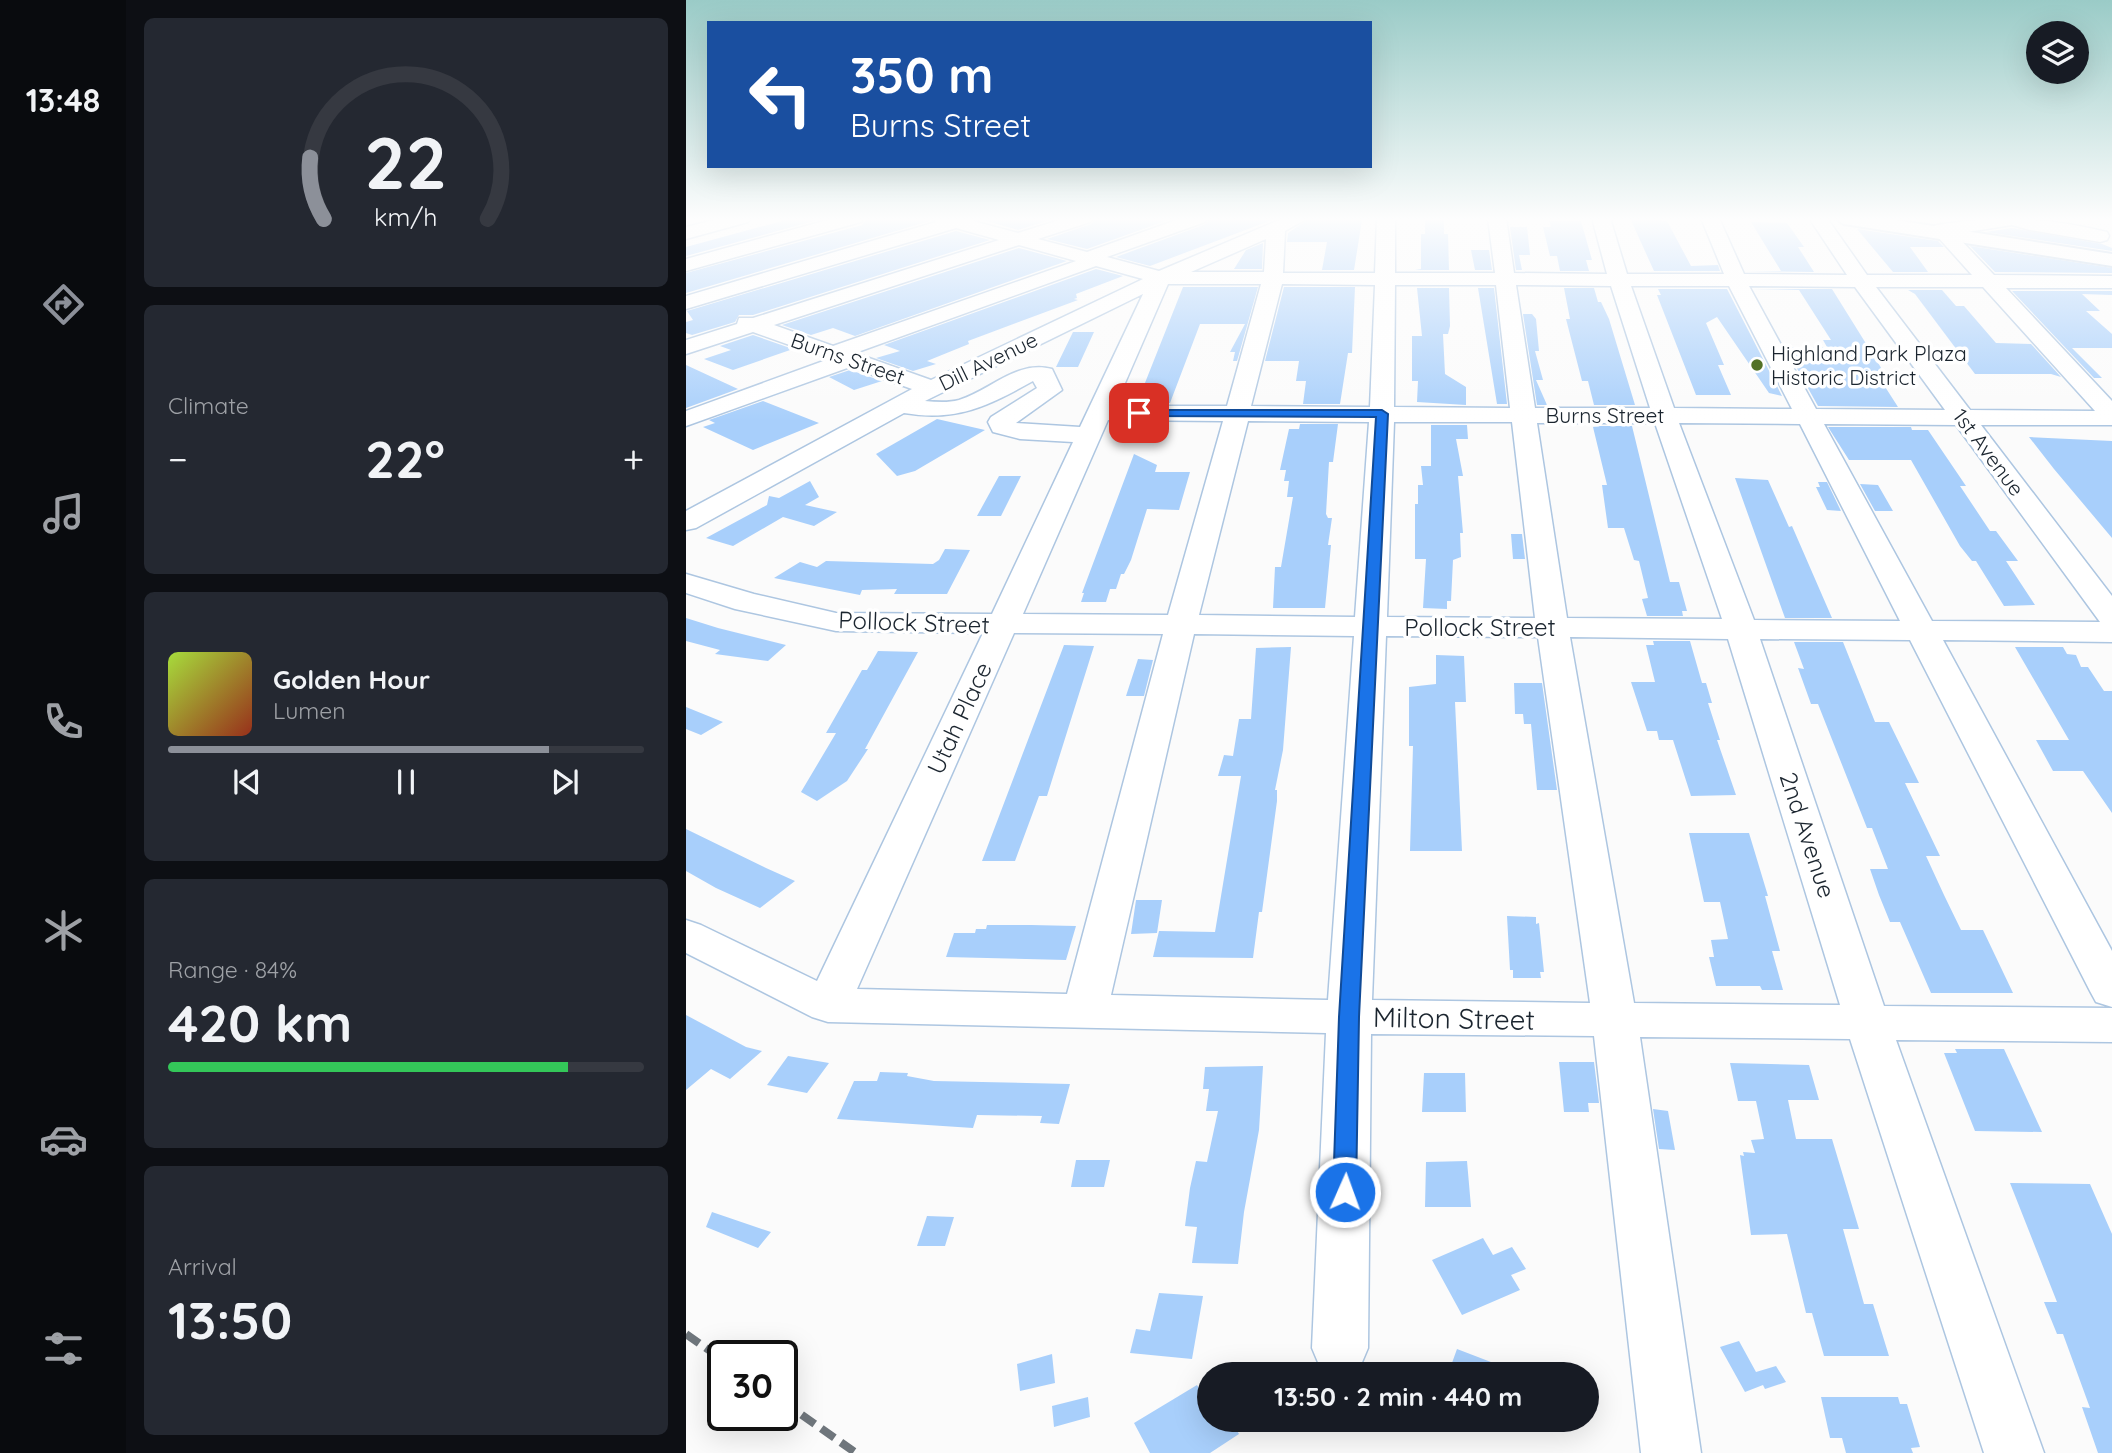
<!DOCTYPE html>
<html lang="en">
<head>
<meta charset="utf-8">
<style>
	:root { --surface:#171b24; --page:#242831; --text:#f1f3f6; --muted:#9ea1a6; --line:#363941; --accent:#8c9099 }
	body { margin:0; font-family:Quicksand,sans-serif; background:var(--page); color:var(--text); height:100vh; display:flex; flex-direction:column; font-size:26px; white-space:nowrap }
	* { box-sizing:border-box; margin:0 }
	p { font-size:23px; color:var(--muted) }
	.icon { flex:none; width:38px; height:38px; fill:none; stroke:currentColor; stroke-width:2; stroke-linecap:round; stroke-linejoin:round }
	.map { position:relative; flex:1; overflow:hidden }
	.drawer { display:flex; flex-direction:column; gap:18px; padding:18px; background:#0d0f14; width:560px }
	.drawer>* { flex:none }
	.top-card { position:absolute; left:21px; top:21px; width:665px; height:147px; border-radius:0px; box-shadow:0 7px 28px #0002; background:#1a4fa0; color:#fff; overflow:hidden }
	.fabs { position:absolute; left:1340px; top:21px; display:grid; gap:14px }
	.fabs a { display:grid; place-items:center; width:63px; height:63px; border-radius:50%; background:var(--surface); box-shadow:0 7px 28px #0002; font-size:35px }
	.speed { position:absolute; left:21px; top:1340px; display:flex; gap:14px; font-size:35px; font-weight:700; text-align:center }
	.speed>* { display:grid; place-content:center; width:91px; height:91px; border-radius:50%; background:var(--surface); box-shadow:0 7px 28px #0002; line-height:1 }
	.speed .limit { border:4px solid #111; border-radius:10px; background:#fff; color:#111 }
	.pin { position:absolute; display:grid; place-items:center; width:60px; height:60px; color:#fff; margin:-30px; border-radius:14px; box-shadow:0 4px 10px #0006 }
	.me { position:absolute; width:77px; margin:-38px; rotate:2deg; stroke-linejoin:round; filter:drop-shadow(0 0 5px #0008) }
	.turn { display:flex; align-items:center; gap:24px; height:147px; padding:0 28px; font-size:32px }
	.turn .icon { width:91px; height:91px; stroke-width:2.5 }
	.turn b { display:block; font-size:49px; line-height:60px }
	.big { font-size:52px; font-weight:700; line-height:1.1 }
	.drawer .widget { flex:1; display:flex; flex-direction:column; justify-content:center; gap:10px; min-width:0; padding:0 24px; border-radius:10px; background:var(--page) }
	.drawer .dial { align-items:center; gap:0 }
	.dial svg { height:182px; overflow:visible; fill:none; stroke:var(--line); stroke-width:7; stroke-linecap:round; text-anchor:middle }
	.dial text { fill:var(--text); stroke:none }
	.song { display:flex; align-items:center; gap:21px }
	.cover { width:84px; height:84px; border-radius:10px; background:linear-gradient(135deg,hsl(80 70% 55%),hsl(10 70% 35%)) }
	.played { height:7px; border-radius:4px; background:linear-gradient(90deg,var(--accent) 80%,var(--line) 80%) }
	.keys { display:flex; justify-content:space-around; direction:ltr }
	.heat { display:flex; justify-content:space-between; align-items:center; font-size:38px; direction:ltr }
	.charge { height:10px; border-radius:5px; background:linear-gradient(90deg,#34c759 84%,var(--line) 0) }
	.trip { position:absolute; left:511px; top:1362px; width:402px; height:70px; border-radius:35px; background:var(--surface); box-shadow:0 7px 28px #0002; font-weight:700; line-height:70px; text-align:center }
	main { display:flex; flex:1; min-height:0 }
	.tab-bar { display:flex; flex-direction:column; width:126px; justify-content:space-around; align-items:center; background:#090b0e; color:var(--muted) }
	.tab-bar .icon { width:49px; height:49px }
	.tab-bar .current { color:var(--accent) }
	.tab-bar b { font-size:32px; color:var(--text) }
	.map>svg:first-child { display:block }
	.building { fill:#a8cffb }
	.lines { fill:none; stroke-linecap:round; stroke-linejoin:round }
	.minor-casing { stroke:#adc6e1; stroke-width:3 }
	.major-casing { stroke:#adc6e1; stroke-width:4 }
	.minor { fill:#fff; fill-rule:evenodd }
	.major { fill:#fff; fill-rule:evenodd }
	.rail { stroke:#6f767c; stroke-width:8; stroke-dasharray:16 8; stroke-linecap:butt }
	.route { fill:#1a73e8; stroke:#114b97; stroke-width:2 }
	.poi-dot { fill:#537227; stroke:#fff; stroke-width:2.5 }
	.labels { text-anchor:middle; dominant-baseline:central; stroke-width:7; stroke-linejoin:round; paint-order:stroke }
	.far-poi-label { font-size:21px; fill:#1b252f; stroke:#fff; text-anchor:start }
	.far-street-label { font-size:21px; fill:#1b252f; stroke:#fff }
	.street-label { font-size:24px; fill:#1b252f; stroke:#fff }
	.near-street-label { font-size:28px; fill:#1b252f; stroke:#fff }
</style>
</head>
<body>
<main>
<nav class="tab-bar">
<b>13:48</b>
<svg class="icon current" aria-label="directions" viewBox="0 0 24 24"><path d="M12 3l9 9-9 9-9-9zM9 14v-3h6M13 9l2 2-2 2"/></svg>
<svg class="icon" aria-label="music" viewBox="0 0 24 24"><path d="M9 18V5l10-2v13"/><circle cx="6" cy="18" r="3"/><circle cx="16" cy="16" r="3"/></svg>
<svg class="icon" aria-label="phone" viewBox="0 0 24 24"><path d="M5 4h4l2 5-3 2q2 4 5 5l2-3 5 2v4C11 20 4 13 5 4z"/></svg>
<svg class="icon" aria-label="climate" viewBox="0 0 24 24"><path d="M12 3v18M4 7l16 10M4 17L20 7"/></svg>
<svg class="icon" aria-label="car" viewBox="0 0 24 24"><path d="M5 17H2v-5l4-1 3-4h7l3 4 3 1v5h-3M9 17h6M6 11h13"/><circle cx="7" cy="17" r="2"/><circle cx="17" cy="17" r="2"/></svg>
<svg class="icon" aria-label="filters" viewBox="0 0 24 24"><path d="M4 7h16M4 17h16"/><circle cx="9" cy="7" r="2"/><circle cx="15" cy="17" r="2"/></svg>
</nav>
<section class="drawer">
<div class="widget dial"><svg viewBox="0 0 100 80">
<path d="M14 69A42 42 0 1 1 86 69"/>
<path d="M14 69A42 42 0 0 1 8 42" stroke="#8c9099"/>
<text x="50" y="56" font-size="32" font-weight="700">22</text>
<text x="50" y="72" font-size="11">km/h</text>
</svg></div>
<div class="widget"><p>Climate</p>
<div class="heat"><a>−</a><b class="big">22°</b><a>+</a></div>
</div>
<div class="widget">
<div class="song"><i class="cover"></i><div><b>Golden Hour</b><p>Lumen</p></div></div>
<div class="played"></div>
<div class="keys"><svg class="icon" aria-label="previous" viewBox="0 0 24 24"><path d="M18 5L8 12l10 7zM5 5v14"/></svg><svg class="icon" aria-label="pause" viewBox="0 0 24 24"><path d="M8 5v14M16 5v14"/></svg><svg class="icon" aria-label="next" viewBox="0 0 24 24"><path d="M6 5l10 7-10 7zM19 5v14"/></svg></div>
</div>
<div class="widget"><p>Range · 84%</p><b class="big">420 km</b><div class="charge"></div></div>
<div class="widget"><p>Arrival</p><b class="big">13:50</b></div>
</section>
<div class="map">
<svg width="1426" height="1453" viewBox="0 0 1426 1453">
	<rect width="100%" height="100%" fill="#fbfbfb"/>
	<path class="building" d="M107 218H139L0 256V247Z
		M181 218H242L244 221 0 293V273L176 225Z
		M290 218H371L332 230Z
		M410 218H488L401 249 361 239 405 224Z
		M525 218H591L464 266 430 257 520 224Z
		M624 218 676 220 668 270H636L641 242H601L602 233Z
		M739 218H758V234H762L763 270H729L735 269V234H739Z
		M944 218H973L975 221H981L1005 266 1032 265 1034 271H968Z
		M863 221H895L906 260H900L903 271H874L871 256H864L857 227H865Z
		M1065 222 1101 223 1118 247H1112L1128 272 1060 271H1095Z
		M824 227H841L844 255H833L836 270H830Z
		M1326 228 1416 244 1426 248V251L1300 232Z
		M1171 229 1252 241 1258 247H1224L1242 272H1207Z
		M270 231 304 240 67 315H53L49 322 6 335 0 333V322L7 320 1 311Z
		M577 243 576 269H548L560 250Z
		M1284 246 1426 268V273L1309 272Z
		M333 248 381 261 169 336 147 328 125 335 96 325Z
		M785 250H803L806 270H789Z
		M410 269 437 276 390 294 391 298 388 299 392 300 282 341 283 344 241 361 250 364 227 371 190 358 214 351 198 345Z
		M497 287H572L551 361H547L549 352H544L559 324H514L484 403H451Z
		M598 287H669L666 353H662L654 404H617L620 381H610L613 361H579Z
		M731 288H763L764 326 762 334H757L759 374 780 387V405L731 402 732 381H726V336H736Z
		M792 288H808L821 404H811Z
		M878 288H908L912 302H915L923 319 949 405H908L902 381H896L880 319H884Z
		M972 289H1041L1096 396 1083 393 1031 317 1020 323 1038 365H1032L1045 395H1010L971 295H975Z
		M1067 289H1146L1194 366 1202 382H1196L1212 407 1132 406 1099 347H1141L1137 340H1145L1113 290Z
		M1222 290H1256L1270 306H1278L1310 343 1345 344 1375 377 1365 374H1289L1229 294Z
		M1326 291H1426V295L1396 294 1414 311H1400L1426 334V348H1386L1416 378H1408Z
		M837 314H846L850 319 853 351H849L857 380H850L861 405H851Z
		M387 332H408L392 367H370Z
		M67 335 107 349 47 370 18 359 45 350 34 346Z
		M0 365 52 389 0 408Z
		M164 370 196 381 168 390 143 377Z
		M77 401 133 423 67 450 17 427 29 423 23 420Z
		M251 419 299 430 229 471 211 476 190 454Z
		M614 424H652L647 462H643L640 514 642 518H646L642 545H645L639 608H587L589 567H595L607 497H601L603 481H598L600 470H594L603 429H613Z
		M745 425H781L782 439H770L777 476H772L777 533H774L775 557 767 560 765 601H761V609L737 608 740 559H729V504H732V485H737L735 466H745Z
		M913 426H946L984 582H993L1001 611H996L997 616H961L956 599 962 598 953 561 948 560 938 528H922L916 485H921L907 427Z
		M1142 427H1225L1226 430H1242L1280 486H1274L1304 531H1310L1332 561H1320L1349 605 1318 606 1290 561H1286L1274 546 1225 460H1163Z
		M1343 437 1426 441V538L1368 469Z
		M448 454 471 465 469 472H504L493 510 461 509 445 560 438 574H435L430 589H424L420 602H395L398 593H396Z
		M313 476H335L315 516H291Z
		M1049 478 1082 480 1103 527 1106 526 1146 618H1099Z
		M124 481 133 497 119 505 151 512 128 526 97 517 47 546 20 538 81 505 83 496 93 498Z
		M1132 482H1141L1155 511 1141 510 1130 487H1134Z
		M1174 484 1192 485 1207 511H1189Z
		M825 534H836L839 559H827Z
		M259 549 284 550 261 594H208L211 589 176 590 174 595 88 578 114 562 131 567 140 561 247 564 253 560Z
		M0 618 32 628 100 645 82 661 29 654 34 650 0 641Z
		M967 641H1004L1016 683H1020L1026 703H1022L1034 740H1031L1050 795 1005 796 987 740H973L971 731H961L945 682H969L960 645H968Z
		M1108 642H1157L1189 722H1203L1233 783H1219L1254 856H1240L1258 895 1275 930H1297L1327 993H1245L1214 922H1204L1193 895 1184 869H1202L1186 828H1181L1132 704H1125L1112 668 1118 669Z
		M378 645 408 646 361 796H353L329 861H296Z
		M605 647 597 750 589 790H591V801L576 912H573L567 958 467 957 473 931 529 932 555 776H532L538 755 547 756 553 719H565L570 648Z
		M1329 647H1377L1381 654 1390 655 1395 667H1402L1418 691H1426V813L1397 771H1367L1350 740H1383Z
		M192 651 232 652 179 749H182L161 781 131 801 115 792 150 733H140L176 670H181Z
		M750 655 778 656 780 702H769L776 851H724L727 746H723V687L750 684Z
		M452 659 467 660 458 696H440Z
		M828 683H856L871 790H851L845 724H838L837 714H829Z
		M0 707 37 722 15 735 0 729Z
		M0 829 80 868 109 881 74 908 30 888 0 871Z
		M1003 833H1063L1082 896H1079L1094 951H1086L1097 990H1076L1074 986H1030L1023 957H1028L1025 940 1042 939 1034 902H1018Z
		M450 900H476L471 933 445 934Z
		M821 916 850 917V924L853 923 858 972H854L855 978H827V970H824Z
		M301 925H345L390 926 380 960 260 957 268 933H289L290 929H300Z
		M0 1015 60 1047 76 1051 44 1079 25 1069 0 1090Z
		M1269 1049H1318L1356 1132 1289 1131 1258 1053H1271Z
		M102 1056 143 1063 121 1093 81 1085Z
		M873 1062H908L913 1103H902L903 1112H878Z
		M1044 1063 1123 1065 1133 1100H1102L1110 1139H1146L1173 1229H1157L1178 1304H1187L1203 1356H1138L1126 1313H1120L1101 1234 1065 1235 1054 1155 1058 1156 1057 1152 1069 1153 1065 1140 1078 1139 1070 1101H1052Z
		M577 1066 573 1130 558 1212 552 1264 506 1263 511 1227 499 1226 504 1188 510 1161 521 1162 532 1111H520L523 1089H517L519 1067Z
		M194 1072 222 1073 221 1076 248 1081 384 1084 373 1124 354 1123 356 1116 291 1115 287 1128 151 1119 168 1081H191Z
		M738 1073H779L780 1112H736Z
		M967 1109 982 1111 989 1150 973 1149Z
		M390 1160H424L418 1187H385Z
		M781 1161 785 1207H739L740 1162Z
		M1324 1183 1404 1184 1426 1234V1453H1412L1396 1407 1404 1408 1377 1334H1371L1358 1302H1371Z
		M26 1212 85 1232 72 1248 20 1227Z
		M241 1216 268 1217 259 1246H231Z
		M797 1238 807 1255 826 1247 840 1269 825 1275 834 1290 776 1315 746 1260Z
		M473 1293 517 1296 506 1359 444 1353 450 1329 464 1331Z
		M1053 1341 1070 1372 1090 1366 1100 1382 1079 1389 1077 1385 1059 1392 1034 1347Z
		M771 1349 831 1372V1374H762Z
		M366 1354 369 1383 334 1391 331 1364Z
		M511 1385 523 1405V1419H544L553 1434 524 1453H464L448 1423Z
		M402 1397 404 1417 368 1427 366 1406Z
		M1135 1397H1212L1214 1404H1221L1234 1447 1225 1448 1227 1453H1160L1156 1438H1144Z"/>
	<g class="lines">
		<g class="minor-casing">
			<path id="minor" d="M36 218H65L62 222 0 239V227Z
				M149 218H178L175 222 0 271V259Z
				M245 218H288L287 221 332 233 380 218H407L404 222 352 239 401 252 496 218H522L519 222 421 257 473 271 598 218H622L599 231 597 273H689L691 218H709V273H809L802 218H820L828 273 921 274 906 218H924L941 274H1038L1015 218H1033L1058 274 1161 275 1123 218H1141L1181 275H1286L1251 236 1244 235 1241 231C1247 224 1257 224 1265 223 1318 215 1369 219 1421 232L1423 236 1421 240 1414 242 1344 230 1326 225 1269 234 1308 275 1426 276V288H1320L1426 401V425H1295L1426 596V642L1257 640 1426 951V1007L1410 1002 1404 991 1224 640 1074 639 1198 1006 1426 1008V1042L1210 1040 1358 1453H1298L1164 1039 954 1037 1015 1453H955L908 1036 685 1034 682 1348 674 1367 653 1374 634 1367 626 1348 640 1033 142 1022 126 1017 0 953V920L15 925 131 981 297 633 150 631 49 609 0 593V574L68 594 150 613 306 614 387 442 334 439 307 432 302 422 305 417 351 388 347 381C302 406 271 422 218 413L10 528 0 530V511L226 389 164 367 0 426V411L143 359 67 332 0 354V340L51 324 53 318H67L313 240 270 228 0 309V296L250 222ZM580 239 578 272H505ZM333 245 390 261 147 346 88 325ZM410 266 457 279 245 380 169 353ZM482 284H575L541 406H429ZM596 284 689 285 684 407 565 406ZM709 285H810L824 408 708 407ZM830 285 925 286 964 408H849ZM945 286H1043L1106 409 988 408ZM1063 286 1169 287 1259 410 1130 409ZM1190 287H1297L1409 411 1284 410ZM457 294 394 427 330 423 376 390 366 369C330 360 305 390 273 400 262 403 250 402 239 401ZM422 420 537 421 482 615 337 614ZM562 421 683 422 669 617 513 615ZM708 422H826L849 618 701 617ZM851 423H969L1036 619 881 618ZM993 423 1114 424 1214 621 1068 620ZM1138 424 1270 425 1414 622 1246 621ZM328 633 477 634 381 994 171 989ZM508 634 668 636 642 1000 425 995ZM700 636 852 637 904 1003 686 1000ZM884 637 1042 639 1154 1005 948 1003Z"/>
		</g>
		<g class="major-casing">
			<path id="major" d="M1148 218H1196L1426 254V266L1158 224Z"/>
		</g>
		<use href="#minor" class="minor"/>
		<use href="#major" class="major"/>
		<path class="rail" d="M0 1334 37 1360
			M96 1401 170 1453"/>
	</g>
	<linearGradient id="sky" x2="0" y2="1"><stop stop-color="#9acbc7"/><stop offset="0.52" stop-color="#fdfdfd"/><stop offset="1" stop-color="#fdfdfd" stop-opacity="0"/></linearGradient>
	<rect width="1426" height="421" fill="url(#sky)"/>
	<path class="route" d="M696 410 702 414 673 1017 670 1192 667 1199 659 1202 650 1199 647 1192 653 1017 690 417 453 416 447 413 453 410Z"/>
	<circle class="poi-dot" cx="1071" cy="365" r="7"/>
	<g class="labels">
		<g class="far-poi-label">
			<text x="1085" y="353">Highland Park Plaza<tspan x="1085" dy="24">Historic District</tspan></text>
		</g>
		<g class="far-street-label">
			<text transform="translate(162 358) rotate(19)">Burns Street</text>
			<text transform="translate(302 361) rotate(-26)">Dill Avenue</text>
			<text x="919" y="415">Burns Street</text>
			<text transform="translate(1303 452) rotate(53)">1st Avenue</text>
		</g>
		<g class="street-label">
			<text transform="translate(228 622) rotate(2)">Pollock Street</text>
			<text x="794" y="627">Pollock Street</text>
			<text transform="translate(273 718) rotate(-65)">Utah Place</text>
			<text transform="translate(1122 835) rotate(72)">2nd Avenue</text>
		</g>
		<g class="near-street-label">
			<text transform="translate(768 1018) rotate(1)">Milton Street</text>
		</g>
	</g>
</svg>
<div class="fabs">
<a><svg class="icon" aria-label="layers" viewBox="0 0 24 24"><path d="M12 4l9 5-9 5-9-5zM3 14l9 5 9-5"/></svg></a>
</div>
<div class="speed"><div class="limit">30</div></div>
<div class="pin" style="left:453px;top:413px;background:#d93025"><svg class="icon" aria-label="arrive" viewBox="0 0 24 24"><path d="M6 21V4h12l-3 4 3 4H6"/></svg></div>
<svg class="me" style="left:659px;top:1192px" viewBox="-20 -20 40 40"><circle r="17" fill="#1a73e8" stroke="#fff" stroke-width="3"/><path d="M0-11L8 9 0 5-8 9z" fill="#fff"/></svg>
<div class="trip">13:50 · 2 min · 440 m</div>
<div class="top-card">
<div class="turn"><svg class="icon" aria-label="left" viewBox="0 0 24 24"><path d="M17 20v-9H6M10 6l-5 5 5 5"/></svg><div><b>350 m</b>Burns Street</div></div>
</div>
</div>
</main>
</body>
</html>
